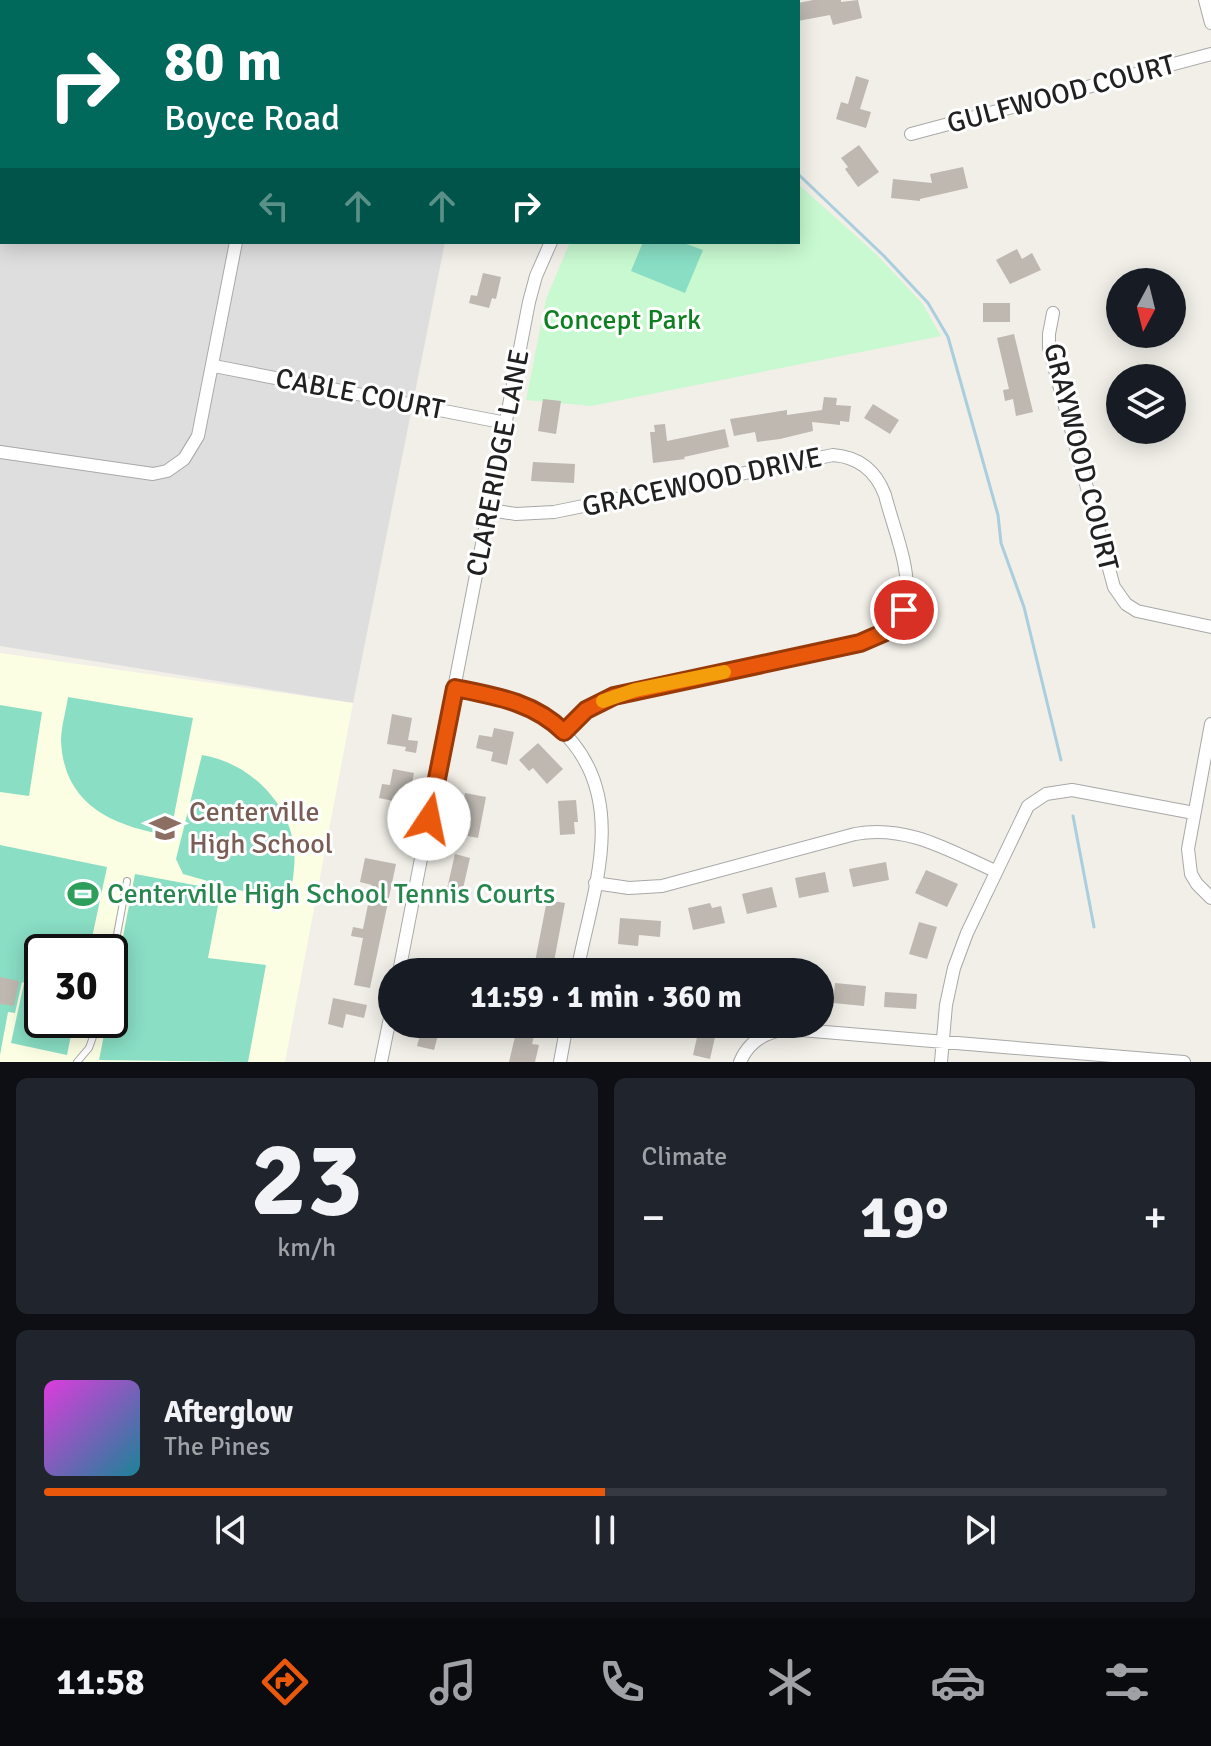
<!DOCTYPE html>
<html lang="en">
<head>
<meta charset="utf-8">
<style>
	:root { --surface:#171b24; --page:#20242c; --text:#f1f3f6; --muted:#9ea1a6; --line:#363941; --accent:#ea580c }
	body { margin:0; font-family:Signika,sans-serif; background:var(--page); color:var(--text); height:100vh; display:flex; flex-direction:column; font-size:30px; white-space:nowrap }
	* { box-sizing:border-box; margin:0 }
	p { font-size:26px; color:var(--muted) }
	.icon { flex:none; width:44px; height:44px; fill:none; stroke:currentColor; stroke-width:2; stroke-linecap:round; stroke-linejoin:round }
	.map { position:relative; height:1062px; overflow:hidden }
	.panel { display:flex; flex-direction:column; gap:16px; padding:16px; background:#0d0f14; flex:1 }
	.panel>* { flex:none }
	.banner { position:absolute; left:0px; top:0px; width:800px; height:244px; box-shadow:0 4px 20px #0003; background:#00695c; color:#fff; overflow:hidden }
	.needle { width:52px; rotate:187deg }
	.tools { position:absolute; left:1106px; top:268px; display:grid; gap:16px }
	.tools a { display:grid; place-items:center; width:80px; height:80px; border-radius:50%; background:var(--surface); box-shadow:0 4px 20px #0003; font-size:40px }
	.speed { position:absolute; left:24px; top:934px; display:flex; gap:16px; font-size:40px; font-weight:700; text-align:center }
	.speed>* { display:grid; place-content:center; width:104px; height:104px; border-radius:50%; background:var(--surface); box-shadow:0 4px 20px #0003; line-height:1 }
	.speed .limit { border:4px solid #111; border-radius:12px; background:#fff; color:#111 }
	.pin { position:absolute; display:grid; place-items:center; width:68px; height:68px; color:#fff; margin:-34px; border:4px solid #fff; border-radius:50%; box-shadow:0 2px 8px #0007 }
	.me { position:absolute; width:88px; margin:-44px; rotate:11deg; stroke-linejoin:round; filter:drop-shadow(0 0 6px #0008) }
	.turn { display:flex; align-items:center; gap:28px; height:168px; padding:0 32px; font-size:36px }
	.turn .icon { width:104px; height:104px; stroke-width:2.5 }
	.turn b { display:block; font-size:56px; line-height:68px }
	.lanes { display:flex; align-items:center; height:76px; padding:0 32px; background:#0003; justify-content:center; gap:40px; direction:ltr }
	.lanes .off { opacity:.35 }
	.big { font-size:60px; font-weight:700; line-height:1.1 }
	.panel .card { flex:1; display:flex; flex-direction:column; justify-content:center; gap:12px; min-width:0; padding:0 28px; border-radius:12px; background:var(--page) }
	.panel .dial { align-items:center; gap:0 }
	.dial b { font-size:104px; line-height:1 }
	.song { display:flex; align-items:center; gap:24px }
	.cover { width:96px; height:96px; border-radius:12px; background:linear-gradient(135deg,hsl(300 70% 55%),hsl(190 70% 35%)) }
	.played { height:8px; border-radius:4px; background:linear-gradient(90deg,var(--accent) 50%,var(--line) 50%) }
	.keys { display:flex; justify-content:space-around; direction:ltr }
	.heat { display:flex; justify-content:space-between; align-items:center; font-size:44px; direction:ltr }
	.panel .tiles { flex:1; display:grid; gap:16px; grid-template-columns:1fr 1fr }
	.card:last-child { grid-column:span 2 }
	.trip { position:absolute; left:378px; top:958px; width:456px; height:80px; border-radius:40px; background:var(--surface); box-shadow:0 4px 20px #0003; font-weight:700; line-height:80px; text-align:center }
	.menu { display:flex; height:128px; justify-content:space-around; align-items:center; background:#090b0e; color:var(--muted) }
	.menu .icon { width:56px; height:56px }
	.menu .current { color:var(--accent) }
	.menu b { font-size:36px; color:var(--text) }
	.map>svg:first-child { display:block }
	.residential { fill:#dfdede }
	.education { fill:#fcfee4; fill-rule:evenodd }
	.park { fill:#c8f9d0 }
	.pitch { fill:#89dec4 }
	.lines { fill:none; stroke-linecap:round; stroke-linejoin:round }
	.stream { stroke:#aacedd; stroke-width:3 }
	.building { fill:#beb8b1 }
	.lane-casing { stroke:#a8a8a8; stroke-width:8 }
	.street-casing { stroke:#a8a8a8; stroke-width:14 }
	.lane { stroke:#fff; stroke-width:6 }
	.street { stroke:#fff; stroke-width:12 }
	.route-casing { stroke:#983908; stroke-width:20 }
	.route { stroke:#ea580c; stroke-width:14 }
	.slow { stroke:#f59e0b; stroke-width:14 }
	.labels { text-anchor:middle; dominant-baseline:central; stroke-width:6; stroke-linejoin:round; paint-order:stroke }
	.street-label { font-size:28px; fill:#212121; stroke:#fff }
	.park-label { font-size:28px; fill:#0e8021; stroke:#fff }
	.education-label { font-size:28px; fill:#785e54; stroke:#fff; text-anchor:start }
	.leisure-label { font-size:28px; fill:#27864d; stroke:#fff; text-anchor:start }
</style>
</head>
<body>
<div class="map">
<svg width="1211" height="1062" viewBox="0 0 1211 1062">
	<rect width="100%" height="100%" fill="#f1efe8"/>
	<path class="residential" d="M0 0H494L2 2V242H445L353 703 0 646Z"/>
	<path class="education" d="M0 653 353 703 285 1062H0ZM42 952H110V1020H42Z"/>
	<path class="park" d="M798 184 878 256 922 303 941 336 591 406 526 400 546 299 570 242H798Z"/>
	<path class="pitch" d="M643 242H681L703 250 685 293 631 271Z
		M68 697 193 718 170 836C115 826 64 807 61 741 61 727 66 711 68 697Z
		M0 705 42 712 29 796 0 792Z
		M202 755C247 762 288 800 294 847 296 866 292 886 288 904L183 874 176 859Z
		M0 845 107 867 89 952H42V1020H74L67 1055 11 1043 24 983 22 982 15 1013 8 1012 0 1055Z
		M135 874 221 890 208 958 266 965 248 1062 99 1060 107 1020H110V1005Z"/>
	<g class="lines">
		<path class="stream" d="M0 83H2
			M798 174 884 256 928 303 948 337 998 515 1001 543 1024 607 1061 760
			M1073 816 1094 927"/>
	</g>
	<path class="building" d="M813 0H841V2L858 0 862 18 833 25 830 15 798 21V3Z
		M856 76 869 80 860 109 871 112 866 128 836 119 841 102 848 104Z
		M859 145 879 172 858 187 845 169 848 167 841 158Z
		M963 167 968 188 920 199V201L891 198 893 179 932 183 930 174Z
		M1017 249 1022 259 1032 253 1041 270 1010 284 996 260Z
		M483 273 501 277 496 299 492 298 489 308 469 303 471 295 477 296Z
		M983 303H1010V322H983Z
		M1014 334 1033 412 1016 416 1013 399 1005 401 1003 390 1009 389 997 338Z
		M824 397 837 398 836 405 851 406 849 422 840 421V425L812 422 813 431 780 439 757 442 755 432 734 436 730 419 787 410V415L822 410Z
		M543 399 561 401 556 434 538 431Z
		M873 404 899 420 890 434 864 418Z
		M665 424 667 441 725 429 729 447 684 457 685 459 653 463 650 432H655L654 425Z
		M533 462 575 464 574 483 531 481Z
		M392 714 412 718 408 740 418 741 416 753 405 751 406 747 387 744Z
		M494 728 514 732 507 765 491 761 493 752 476 748 479 735 492 737Z
		M538 743 563 769 547 784 533 768 529 771 519 760Z
		M393 769 414 773 408 804 379 798 382 784 390 785Z
		M465 793 486 797 478 838 457 834Z
		M576 800 578 822H574L575 834 560 835 558 801Z
		M455 854 470 858 461 897 446 893Z
		M365 858 396 864 370 988 354 985 363 938 351 936 353 927 363 929 372 885 360 882Z
		M886 862 889 880 853 887 849 869Z
		M926 870 958 884 947 907 915 893Z
		M825 872 829 892 799 898 795 878Z
		M772 887 777 907 747 914 742 894Z
		M547 900 565 903 552 972H533Z
		M710 903 712 908 721 906 725 923 693 930 688 908Z
		M620 918 661 921 660 937 639 935 638 946 618 944Z
		M919 922 937 927 927 959 909 954Z
		M0 977 19 981 14 1006 0 1004Z
		M835 983 866 986 864 1006 833 1003Z
		M885 992 917 994 916 1009 884 1007Z
		M333 998 367 1005 364 1018 346 1014 343 1028 328 1024Z
		M423 1024H441L434 1050 417 1046Z
		M518 1024H537L532 1044 539 1045 535 1062H509Z
		M700 1024H718L710 1059 693 1055Z"/>
	<g class="lines">
		<g class="lane-casing">
			<path id="lane" d="M110 972 127 881
				M77 1062 89 1048 99 1020"/>
		</g>
		<g class="street-casing">
			<path id="street" d="M1205 0 1211 23
				M283 2V0
				M619 2V0
				M911 134 1211 54
				M1053 313 1049 334V348L1114 587 1126 604 1137 611 1211 627
				M214 366 506 423
				M0 452 153 474 167 471 184 459 198 436 236 242
				M490 510 516 514 554 512 833 455C859 457 876 471 885 495 899 551 937 620 860 643L614 696 586 710 564 732
				M455 688C481 693 508 696 531 708 549 717 561 728 573 743 627 810 591 897 577 972
				M1211 724 1188 849 1191 874 1197 884 1211 898
				M595 883 629 888 662 886 855 834C907 824 950 851 995 871
				M399 972 529 302 536 276 551 242
				M381 1062 392 1008
				M560 1062 567 1024
				M740 1062C749 1041 766 1031 789 1029L1184 1062
				M941 1062 946 1005 954 968 967 933 1028 806 1046 794 1072 790 1194 813"/>
		</g>
		<use href="#lane" class="lane"/>
		<use href="#street" class="street"/>
	</g>
	<g class="lines">
		<g class="route-casing">
			<path id="route" d="M429 819 455 688C495 696 534 702 564 732L586 710 614 696 860 643 890 630 904 610"/>
		</g>
		<use href="#route" class="route"/>
		<path class="slow" d="M603 701 635 690 724 672"/>
	</g>
	<defs>
		<g id="school-bare" transform="scale(2.4)"><path d="M0-5L7-2L0 1L-7-2ZM-4 1L0 2.5L4 1V4Q0 6-4 4Z" fill="#8d6e63" stroke="#fff" stroke-width="2.5" paint-order="stroke"/></g>
		<g id="stadium-bare" transform="scale(2.4)"><path d="M0-5a6.5 5 0 1 0 0 10a6.5 5 0 1 0 0-10ZM-3.5-1.8h7v3.6h-7Z" fill="#2e9e5b" stroke="#fff" stroke-width="2.5" paint-order="stroke"/></g>
	</defs>
	<g fill-rule="evenodd">
		<use href="#school-bare" x="165" y="828"/>
		<use href="#stadium-bare" x="83" y="894"/>
	</g>
	<g class="labels">
		<g class="street-label">
			<text transform="translate(1061 94) rotate(-15)">GULFWOOD COURT</text>
			<text transform="translate(360 394) rotate(11)">CABLE COURT</text>
			<text transform="translate(1081 457) rotate(76)">GRAYWOOD COURT</text>
			<text transform="translate(498 463) rotate(-79)">CLARERIDGE LANE</text>
			<text transform="translate(702 482) rotate(-12)">GRACEWOOD DRIVE</text>
		</g>
		<g class="park-label">
			<text x="622" y="320">Concept Park</text>
		</g>
		<g class="education-label">
			<text x="189" y="812">Centerville<tspan x="189" dy="32">High School</tspan></text>
		</g>
		<g class="leisure-label">
			<text x="107" y="894">Centerville High School Tennis Courts</text>
		</g>
	</g>
</svg>
<div class="tools">
<a><svg class="needle" viewBox="-14 -14 28 28"><path d="M0-13l5 13h-10z" fill="#e53935"/><path d="M0 13l5-13h-10z" fill="#9ea1a6"/></svg></a>
<a><svg class="icon" aria-label="layers" viewBox="0 0 24 24"><path d="M12 4l9 5-9 5-9-5zM3 14l9 5 9-5"/></svg></a>
</div>
<div class="speed"><div class="limit">30</div></div>
<div class="pin" style="left:904px;top:610px;background:#d93025"><svg class="icon" aria-label="arrive" viewBox="0 0 24 24"><path d="M6 21V4h12l-3 4 3 4H6"/></svg></div>
<svg class="me" style="left:429px;top:819px" viewBox="-20 -20 40 40"><circle r="19" fill="#fff"/><path d="M0-13L10 11 0 6-10 11z" fill="#ea580c"/></svg>
<div class="trip">11:59 · 1 min · 360 m</div>
<div class="banner">
<div class="turn"><svg class="icon" aria-label="right" viewBox="0 0 24 24"><path d="M7 20v-9h11M14 6l5 5-5 5"/></svg><div><b>80 m</b>Boyce Road</div></div>
<div class="lanes"><svg class="icon off" aria-label="left" viewBox="0 0 24 24"><path d="M17 20v-9H6M10 6l-5 5 5 5"/></svg><svg class="icon off" aria-label="ahead" viewBox="0 0 24 24"><path d="M12 20V5M6 11l6-6 6 6"/></svg><svg class="icon off" aria-label="ahead" viewBox="0 0 24 24"><path d="M12 20V5M6 11l6-6 6 6"/></svg><svg class="icon" aria-label="right" viewBox="0 0 24 24"><path d="M7 20v-9h11M14 6l5 5-5 5"/></svg></div>
</div>
</div>
<section class="panel">
<div class="tiles">
<div class="card dial"><b>23</b><p>km/h</p></div>
<div class="card"><p>Climate</p>
<div class="heat"><a>−</a><b class="big">19°</b><a>+</a></div>
</div>
<div class="card">
<div class="song"><i class="cover"></i><div><b>Afterglow</b><p>The Pines</p></div></div>
<div class="played"></div>
<div class="keys"><svg class="icon" aria-label="previous" viewBox="0 0 24 24"><path d="M18 5L8 12l10 7zM5 5v14"/></svg><svg class="icon" aria-label="pause" viewBox="0 0 24 24"><path d="M8 5v14M16 5v14"/></svg><svg class="icon" aria-label="next" viewBox="0 0 24 24"><path d="M6 5l10 7-10 7zM19 5v14"/></svg></div>
</div>
</div>
</section>
<nav class="menu">
<b>11:58</b>
<svg class="icon current" aria-label="directions" viewBox="0 0 24 24"><path d="M12 3l9 9-9 9-9-9zM9 14v-3h6M13 9l2 2-2 2"/></svg>
<svg class="icon" aria-label="music" viewBox="0 0 24 24"><path d="M9 18V5l10-2v13"/><circle cx="6" cy="18" r="3"/><circle cx="16" cy="16" r="3"/></svg>
<svg class="icon" aria-label="phone" viewBox="0 0 24 24"><path d="M5 4h4l2 5-3 2q2 4 5 5l2-3 5 2v4C11 20 4 13 5 4z"/></svg>
<svg class="icon" aria-label="climate" viewBox="0 0 24 24"><path d="M12 3v18M4 7l16 10M4 17L20 7"/></svg>
<svg class="icon" aria-label="car" viewBox="0 0 24 24"><path d="M5 17H2v-5l4-1 3-4h7l3 4 3 1v5h-3M9 17h6M6 11h13"/><circle cx="7" cy="17" r="2"/><circle cx="17" cy="17" r="2"/></svg>
<svg class="icon" aria-label="filters" viewBox="0 0 24 24"><path d="M4 7h16M4 17h16"/><circle cx="9" cy="7" r="2"/><circle cx="15" cy="17" r="2"/></svg>
</nav>
</body>
</html>
